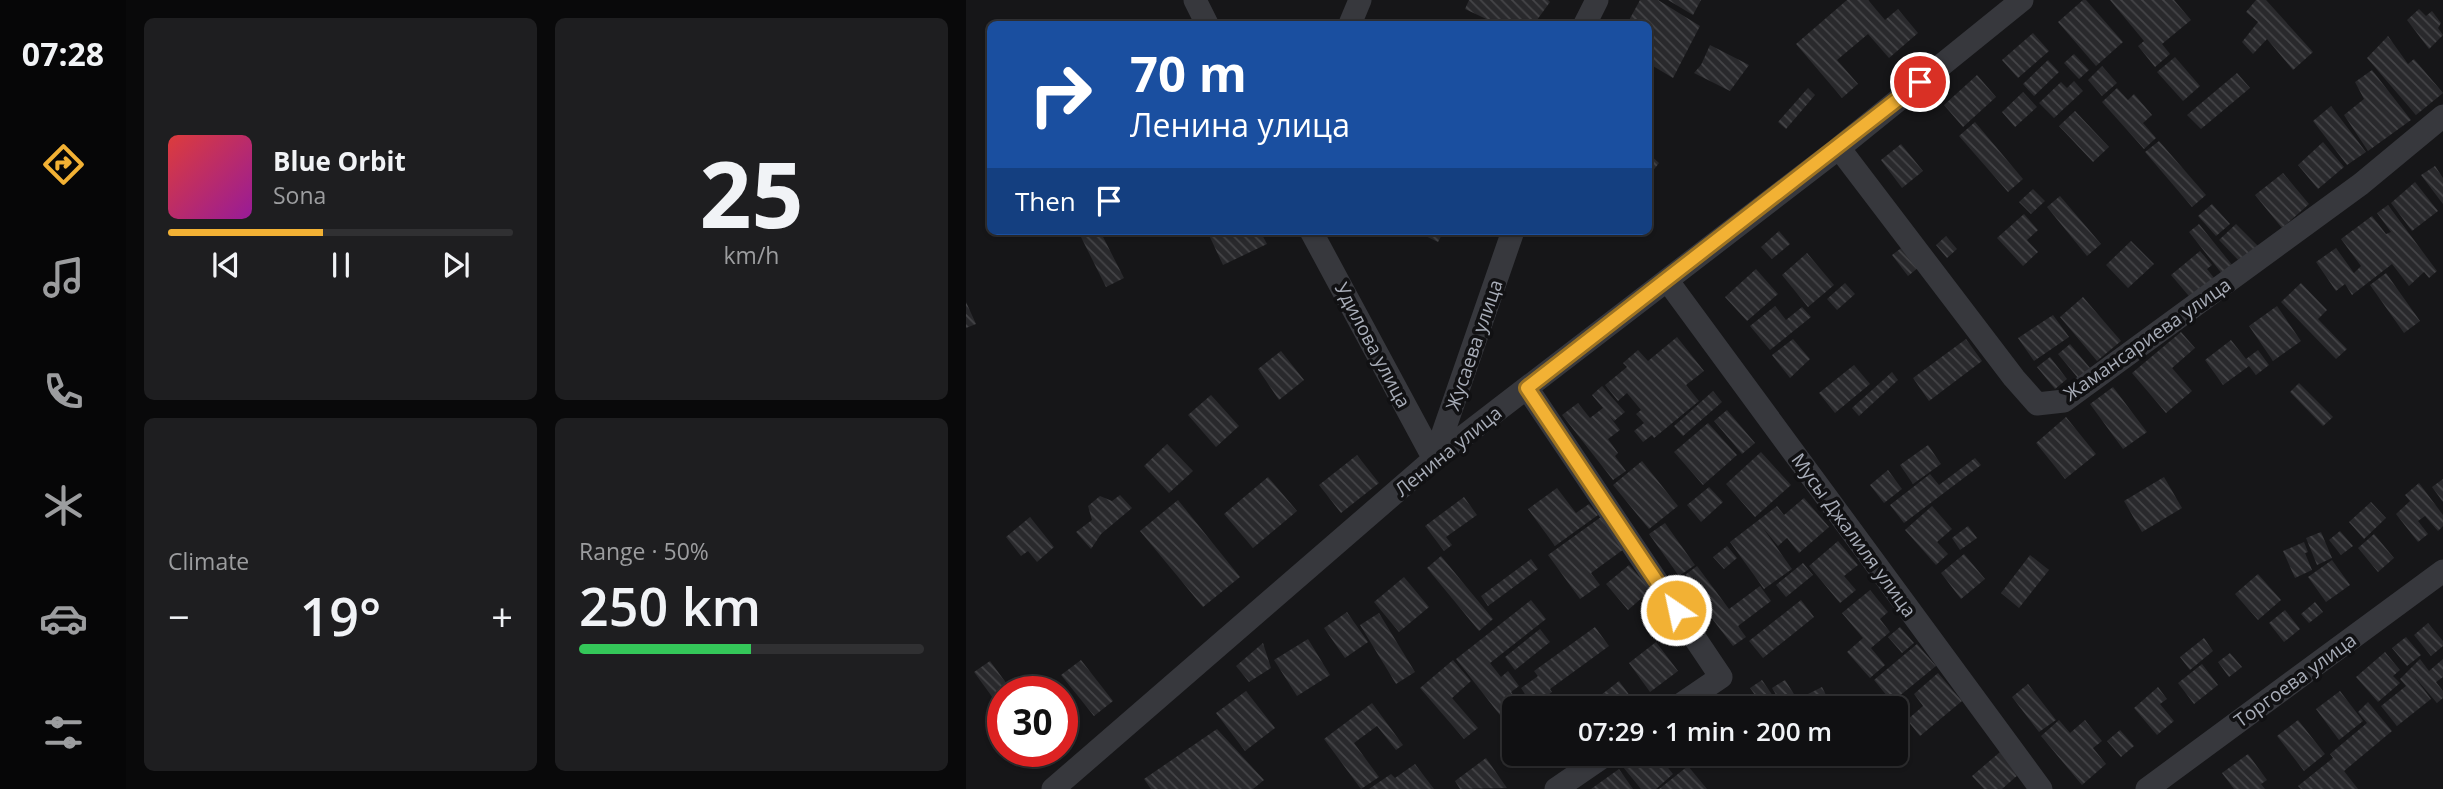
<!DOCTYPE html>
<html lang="en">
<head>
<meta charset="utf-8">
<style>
	:root { --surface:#101012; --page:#1e1e20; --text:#f1f3f6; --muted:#9c9d9f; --line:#303032; --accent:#f2b134 }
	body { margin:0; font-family:"Open Sans",sans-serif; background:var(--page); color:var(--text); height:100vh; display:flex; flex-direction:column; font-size:26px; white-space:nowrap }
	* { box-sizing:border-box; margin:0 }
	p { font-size:23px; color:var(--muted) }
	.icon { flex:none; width:38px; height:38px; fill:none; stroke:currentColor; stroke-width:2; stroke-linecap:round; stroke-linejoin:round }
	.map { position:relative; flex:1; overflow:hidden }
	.side { display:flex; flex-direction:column; gap:18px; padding:18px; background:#09090a; width:840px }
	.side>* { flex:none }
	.top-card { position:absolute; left:21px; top:21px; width:665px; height:214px; border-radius:10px; box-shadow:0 2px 5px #0004,0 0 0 2px var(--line); background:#1a4fa0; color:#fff; overflow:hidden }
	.speed { position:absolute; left:21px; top:676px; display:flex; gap:14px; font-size:35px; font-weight:700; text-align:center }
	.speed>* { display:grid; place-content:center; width:91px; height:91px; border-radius:50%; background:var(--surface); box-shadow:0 2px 5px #0004,0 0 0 2px var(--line); line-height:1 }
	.speed .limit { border:10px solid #d22; background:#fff; color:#111 }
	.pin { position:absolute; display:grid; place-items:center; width:60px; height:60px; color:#fff; margin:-30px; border:4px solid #fff; border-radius:50%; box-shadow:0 2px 7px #0007 }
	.me { position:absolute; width:77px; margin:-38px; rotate:326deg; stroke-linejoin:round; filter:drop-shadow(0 0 5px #0008) }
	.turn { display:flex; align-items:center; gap:24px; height:147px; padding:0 28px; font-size:32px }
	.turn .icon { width:91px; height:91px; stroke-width:2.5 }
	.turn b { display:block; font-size:49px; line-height:60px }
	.then { display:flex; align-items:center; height:66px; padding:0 28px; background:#0003; gap:14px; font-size:26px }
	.big { font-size:52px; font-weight:600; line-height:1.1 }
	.side .tile { flex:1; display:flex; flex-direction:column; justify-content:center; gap:10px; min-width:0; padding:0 24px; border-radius:10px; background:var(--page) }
	.side .dial { align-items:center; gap:0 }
	.dial b { font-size:91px; line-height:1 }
	.song { display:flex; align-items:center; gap:21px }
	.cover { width:84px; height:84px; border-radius:10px; background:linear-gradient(135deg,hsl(0 70% 55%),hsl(300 70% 35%)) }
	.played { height:7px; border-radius:4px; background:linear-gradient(90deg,var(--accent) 45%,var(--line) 45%) }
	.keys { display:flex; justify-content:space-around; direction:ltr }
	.heat { display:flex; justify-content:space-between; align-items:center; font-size:38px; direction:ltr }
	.charge { height:10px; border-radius:5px; background:linear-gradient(90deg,#34c759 50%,var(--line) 0) }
	.side .tiles { flex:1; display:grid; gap:18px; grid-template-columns:repeat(2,1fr) }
	.trip { position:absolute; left:536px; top:696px; width:406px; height:70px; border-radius:10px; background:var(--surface); box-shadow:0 2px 5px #0004,0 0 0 2px var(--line); font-weight:600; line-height:70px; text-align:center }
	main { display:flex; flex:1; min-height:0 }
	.tab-bar { display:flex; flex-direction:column; width:126px; justify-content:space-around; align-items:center; background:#060607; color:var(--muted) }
	.tab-bar .icon { width:49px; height:49px }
	.tab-bar .current { color:var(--accent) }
	.tab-bar b { font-size:32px; color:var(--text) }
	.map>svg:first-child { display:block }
	.building { fill:url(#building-back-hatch) }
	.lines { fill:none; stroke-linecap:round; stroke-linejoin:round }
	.minor { stroke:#37383d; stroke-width:23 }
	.route-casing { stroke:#9d7322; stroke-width:18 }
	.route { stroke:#f2b134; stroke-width:12 }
	.labels { text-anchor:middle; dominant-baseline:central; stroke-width:7; stroke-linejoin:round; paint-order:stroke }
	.street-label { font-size:19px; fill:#a8adb8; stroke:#111113 }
</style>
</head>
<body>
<main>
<nav class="tab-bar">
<b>07:28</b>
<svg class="icon current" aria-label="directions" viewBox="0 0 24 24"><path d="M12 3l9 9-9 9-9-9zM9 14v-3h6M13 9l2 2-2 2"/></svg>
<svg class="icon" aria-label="music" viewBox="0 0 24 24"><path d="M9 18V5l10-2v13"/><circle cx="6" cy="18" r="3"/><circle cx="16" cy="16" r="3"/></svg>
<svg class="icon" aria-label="phone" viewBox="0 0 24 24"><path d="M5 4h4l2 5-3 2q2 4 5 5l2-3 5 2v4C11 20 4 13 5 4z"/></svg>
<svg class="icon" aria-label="climate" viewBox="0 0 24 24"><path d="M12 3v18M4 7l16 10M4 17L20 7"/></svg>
<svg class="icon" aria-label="car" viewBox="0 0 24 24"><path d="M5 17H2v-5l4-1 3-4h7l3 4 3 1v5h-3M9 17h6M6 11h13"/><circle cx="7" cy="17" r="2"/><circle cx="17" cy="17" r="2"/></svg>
<svg class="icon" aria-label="filters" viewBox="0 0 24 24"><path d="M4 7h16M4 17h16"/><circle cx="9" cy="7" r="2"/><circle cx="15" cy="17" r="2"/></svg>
</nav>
<section class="side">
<div class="tiles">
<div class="tile">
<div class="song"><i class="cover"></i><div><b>Blue Orbit</b><p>Sona</p></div></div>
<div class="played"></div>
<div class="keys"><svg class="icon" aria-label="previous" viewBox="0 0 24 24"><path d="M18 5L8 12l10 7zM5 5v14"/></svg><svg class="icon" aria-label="pause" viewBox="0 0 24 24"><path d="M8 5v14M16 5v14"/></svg><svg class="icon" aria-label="next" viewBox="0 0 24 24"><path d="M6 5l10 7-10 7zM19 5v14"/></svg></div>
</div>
<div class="tile dial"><b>25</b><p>km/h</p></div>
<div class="tile"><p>Climate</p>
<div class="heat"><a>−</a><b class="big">19°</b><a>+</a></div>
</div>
<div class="tile"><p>Range · 50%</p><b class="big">250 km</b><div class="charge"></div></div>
</div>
</section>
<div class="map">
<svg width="1477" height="789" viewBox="0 0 1477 789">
	<defs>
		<pattern id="building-back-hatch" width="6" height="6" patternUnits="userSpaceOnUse" patternTransform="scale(1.75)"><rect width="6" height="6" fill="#29292c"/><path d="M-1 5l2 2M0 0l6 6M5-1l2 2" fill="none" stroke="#454548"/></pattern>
	</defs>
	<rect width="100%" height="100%" fill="#161618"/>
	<path class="building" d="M503 0H582L584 2 568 24H531L499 9Z
		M674 0H692L734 26 707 78 682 63V24H661Z
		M702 0H735L727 15Z
		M881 0H902L919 20 932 9 952 33 923 58 902 34 871 60 892 84 876 98 830 44Z
		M1117 0H1120L1157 42 1130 66 1092 22Z
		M1144 0H1208L1225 20 1196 44 1204 54 1189 67 1172 46 1178 41Z
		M1290 0H1300L1347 52 1327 70 1301 39 1287 54 1276 42 1292 22 1280 12Z
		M1453 9 1460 16 1466 11 1475 23 1472 28 1477 35 1463 49 1441 20Z
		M1067 33 1083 51 1052 78 1036 60Z
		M1422 36 1442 64 1448 59 1477 93 1450 115 1401 58Z
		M744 45 783 65 764 91 728 73 735 65Z
		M1108 54 1123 70 1113 79 1098 63Z
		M1209 57 1234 86 1217 101 1191 72Z
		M1082 60 1093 72 1068 96 1057 84Z
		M1136 66 1151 83 1136 96 1122 80Z
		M1406 70 1445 120 1402 151 1378 115 1398 99 1389 82Z
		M1271 73 1284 88 1235 129 1221 115Z
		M1011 75 1030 97 997 127 978 105Z
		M1108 81 1117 91 1088 118 1073 103 1095 82 1101 88Z
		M842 88 849 95 820 129 812 122Z
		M1151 88 1162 100 1168 94 1186 115 1177 123 1190 138 1178 149 1136 102Z
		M1057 92 1071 107 1049 127 1036 112Z
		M1365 106 1400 152 1381 165 1347 121Z
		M1109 111 1143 147 1127 162 1093 126Z
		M1009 122 1057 179 1042 192 993 136Z
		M1193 141 1240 195 1226 207 1179 152Z
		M1357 142 1378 167 1352 189 1332 165Z
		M935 144 957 171 936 188 915 160Z
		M682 153 693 163 682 177Z
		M1469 166 1477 178V204L1455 175Z
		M1317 173 1343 204 1316 228 1289 195Z
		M1449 182 1472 211 1446 231 1425 203Z
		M1067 189 1079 201 1065 214 1053 202Z
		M1094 196 1135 244 1121 256 1081 207Z
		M1246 204 1264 224 1250 236 1232 216Z
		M1422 205 1471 271 1463 278 1458 272 1443 286 1426 264 1386 295 1379 284 1370 291 1350 262 1370 248 1388 273 1395 266 1375 239 1406 216 1420 234 1425 232 1411 213Z
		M1058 214 1072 230 1061 240 1072 252 1057 266 1031 238Z
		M1233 224 1267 266 1257 275 1223 232Z
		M1270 224 1292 246 1275 263 1253 240Z
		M118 231H134L158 278 140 287 113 233Z
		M246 231H294L301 244 257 265 242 233Z
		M449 231H478L472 242Z
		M813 231 824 244 806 259 795 247Z
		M980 236 991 249 981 258 970 245Z
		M1165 241 1188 264 1162 288 1140 265Z
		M938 246 953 267 942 276 926 255Z
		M1234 251 1246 265 1241 269 1252 283 1228 302 1205 275Z
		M841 253 868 285 842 307 816 275Z
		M790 269 812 294 781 321 759 297Z
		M1420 273 1454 321 1438 333 1404 285Z
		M879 283 889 294 871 310 861 299Z
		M1335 283 1361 310 1352 319 1381 349 1370 359 1315 302Z
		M1117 297 1155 341 1131 361 1094 317Z
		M0 302 10 324 0 328Z
		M809 306 820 320 836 307 845 317 804 350 784 326Z
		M1311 306 1335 341 1307 361 1283 326Z
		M1087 315 1103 337 1068 361 1052 338Z
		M1215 332 1229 348 1206 368 1226 391 1200 413 1166 373Z
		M711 337 738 371 720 385 733 401 688 438 686 435 677 442 668 431 678 423 670 414 675 410 661 393 652 401 639 385 661 367 657 363 672 350 682 361Z
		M827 339 844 359 824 378 806 355Z
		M1000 339 1016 361 963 401 947 378Z
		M1265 340 1280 359 1292 350 1303 365 1290 375 1283 366 1257 385 1239 360Z
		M1104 344 1124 368 1112 378 1092 354Z
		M315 351 338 380 313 400 292 369Z
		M1084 357 1101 379 1089 389 1071 367Z
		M888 365 904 384 869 413 853 393Z
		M926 372 932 380 893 416 886 408Z
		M1333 383 1367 417 1357 426 1324 392Z
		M636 386 659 412 648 421 641 413 654 430 642 439 652 453 649 456 660 471 647 480 596 415 612 403 624 418 637 408 626 395Z
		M1147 387 1181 432 1157 449 1124 404Z
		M747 391 756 402 717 436 708 426Z
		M245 395 273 426 250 447 222 415Z
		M761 410 789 443 776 454 748 421Z
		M1100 417 1130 454 1099 479 1070 443Z
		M742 423 771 455 737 485 708 452Z
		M201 444 227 471 203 493 178 466Z
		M962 445 975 464 947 484 934 465Z
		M795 452 825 485 789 517 760 484Z
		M391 455 413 483 375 513 353 485Z
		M1009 458 1015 465 938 523 924 505 964 474 973 485Z
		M676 461 712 506 683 529 647 485Z
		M922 470 936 489 918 503 904 485Z
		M302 477 331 511 287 548 258 514Z
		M1198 477 1216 508 1176 532 1158 501Z
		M1477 479V502L1466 487Z
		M1453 483 1477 515V526L1472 531 1459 516 1452 521 1462 534 1452 542 1430 514 1444 501 1439 495Z
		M743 487 757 502 735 522 721 505Z
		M591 488 610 513 623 504 632 515 589 546 562 509Z
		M154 495 166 508 135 534 125 549 110 532 126 520 122 506 134 496 146 501Z
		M498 497 511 515 480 537 486 545 478 551 459 526Z
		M838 498 863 527 833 553 821 538 812 546 797 528 826 569 798 589 764 542 811 506 818 515Z
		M212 500 274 577 237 607 174 531Z
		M1405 502 1420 518 1398 539 1383 522Z
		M966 506 986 529 971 542 982 554 970 565 939 530Z
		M64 517 88 547 71 562 62 551 55 556 40 537Z
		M635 517 658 549 625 573 634 585 614 599 582 555Z
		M699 523 729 565 713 576 683 534Z
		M1002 526 1011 538 994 550 986 538Z
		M1374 531 1387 546 1375 555 1363 540Z
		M1355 532 1366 558 1351 565 1340 538Z
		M1408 534 1428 558 1412 572 1392 548Z
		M872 541 892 565 878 576 890 590 874 603 843 566Z
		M1338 542 1342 552 1339 553 1346 570 1329 578 1317 551Z
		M761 546 771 558 758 569 747 557Z
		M998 554 1019 579 995 599 975 573Z
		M1064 555 1083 570 1053 608 1035 593Z
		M475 556 527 619 513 631 461 568Z
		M565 559 572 569 522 606 515 596Z
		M1366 560 1384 585 1360 602 1342 577Z
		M837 563 847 575 820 597 810 585Z
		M663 565 685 590 662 610 640 584Z
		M731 566 763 609 794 586 805 601 772 626 780 637 767 646 715 578Z
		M1292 574 1315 600 1292 620 1269 594Z
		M438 577 463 607 433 632 408 602Z
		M904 590 922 612 914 619 924 632 905 648 919 665 904 678 881 652 897 638 876 613Z
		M565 600 580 619 524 663 535 677 542 671 553 686 545 692 558 709H548V733L490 659Z
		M835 600 848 617 797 658 783 641Z
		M1349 602 1357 612 1343 623 1335 614Z
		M1319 610 1334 629 1318 642 1303 623Z
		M381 612 402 642 379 658 358 628Z
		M413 613 449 672 430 684 394 625Z
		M1462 623 1477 641V646L1465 656 1448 635Z
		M629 627 643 646 584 689 586 692 567 706 555 688 572 676 568 671Z
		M934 627 948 643 936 653 922 637Z
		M574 629 584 642 549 670 539 657Z
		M1440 637 1455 655 1441 666 1426 648Z
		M1238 638 1247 651 1224 670 1214 657Z
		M342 639 364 675 331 696 308 660Z
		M690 642 712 671 684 692 663 663Z
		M297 643 305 668 283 682 270 666Z
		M951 644 970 666 926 702 908 680Z
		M1419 652 1434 670 1427 676 1434 683 1412 702 1390 677Z
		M1264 653 1276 667 1263 677 1252 662Z
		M1454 659 1463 671 1477 659V677L1470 682 1477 691V698L1471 703 1447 675 1465 699 1431 726 1415 706 1440 686 1434 679Z
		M115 660 147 701 128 716 95 675Z
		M487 660 505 681 486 698 512 728 498 739 454 688Z
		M24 661 46 691H37V708L35 709 8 672Z
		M1236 664 1252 685 1228 704 1212 683Z
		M972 673 996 701 954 736 941 720 957 706 948 694Z
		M796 680 816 709H799L784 688Z
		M819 680 833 702 822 709H819L806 688Z
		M653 681 667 700 656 709H617Z
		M1062 684 1090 720 1073 732 1046 697Z
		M856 687 867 709H839L834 698Z
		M1192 687 1201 699 1194 704 1208 721 1191 735 1168 708Z
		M280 691 309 728 279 751 250 713Z
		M1374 691 1397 721 1373 740 1350 709Z
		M772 695 785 709H756Z
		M1402 702 1426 731 1378 771 1392 789H1335L1332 786 1367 758 1364 754 1401 723 1392 712Z
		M406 703 437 745 430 750 411 726 388 743 413 777 395 789 358 739Z
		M1093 720 1104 733 1119 720 1136 741 1127 748 1140 764 1116 785 1075 736Z
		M1332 720 1359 754 1338 771 1311 736Z
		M251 729 298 780 287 789H185L178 779Z
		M1154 730 1168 746 1155 757 1141 741Z
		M1034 752 1053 774 1036 789H1018L1006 776Z
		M672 754H691L707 774 690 789H675L657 767Z
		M715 754H742L725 767Z
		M1282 754 1301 780 1295 784 1299 789H1268L1256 773Z
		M520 758 541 788 494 789 489 781Z
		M449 764 468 789H403L425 774 429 778Z
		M722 766 741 789H693Z
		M653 769 667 789H625Z"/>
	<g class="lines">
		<path class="minor" d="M229 0 241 24
			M384 24 394 0
			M619 24 631 0
			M873 148 1048 378 1071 404 1098 401 1395 184 1477 116
			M345 231 468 459
			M701 280 1075 789
			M561 388 755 677 708 709
			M468 459 547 231
			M87 789 468 459 873 148 1056 0
			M590 789 641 754
			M1181 789 1477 571"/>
	</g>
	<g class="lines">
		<g class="route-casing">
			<path id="route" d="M710 610 561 388 954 82"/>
		</g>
		<use href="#route" class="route"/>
	</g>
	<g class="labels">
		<g class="street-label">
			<text transform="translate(1181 339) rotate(-35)">Жамансариева улица</text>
			<text transform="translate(407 345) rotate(62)">Удилова улица</text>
			<text transform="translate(508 345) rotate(-71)">Жусаева улица</text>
			<text transform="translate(482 451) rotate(-39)">Ленина улица</text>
			<text transform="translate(888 535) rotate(54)">Мусы Джалиля улица</text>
			<text transform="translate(1329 680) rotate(-36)">Торгоева улица</text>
		</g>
	</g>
</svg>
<div class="speed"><div class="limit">30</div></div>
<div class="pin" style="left:954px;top:82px;background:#d93025"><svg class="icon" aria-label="arrive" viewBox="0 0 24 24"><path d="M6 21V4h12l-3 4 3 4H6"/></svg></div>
<svg class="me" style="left:710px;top:610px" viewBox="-20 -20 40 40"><circle r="17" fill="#f2b134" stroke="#fff" stroke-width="3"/><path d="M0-11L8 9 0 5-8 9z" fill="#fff"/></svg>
<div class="trip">07:29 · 1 min · 200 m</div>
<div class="top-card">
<div class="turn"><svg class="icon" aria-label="right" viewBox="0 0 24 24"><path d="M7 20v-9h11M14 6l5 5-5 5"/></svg><div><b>70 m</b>Ленина улица</div></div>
<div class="then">Then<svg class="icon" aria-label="arrive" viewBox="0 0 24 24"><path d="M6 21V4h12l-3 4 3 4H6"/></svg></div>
</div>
</div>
</main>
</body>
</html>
